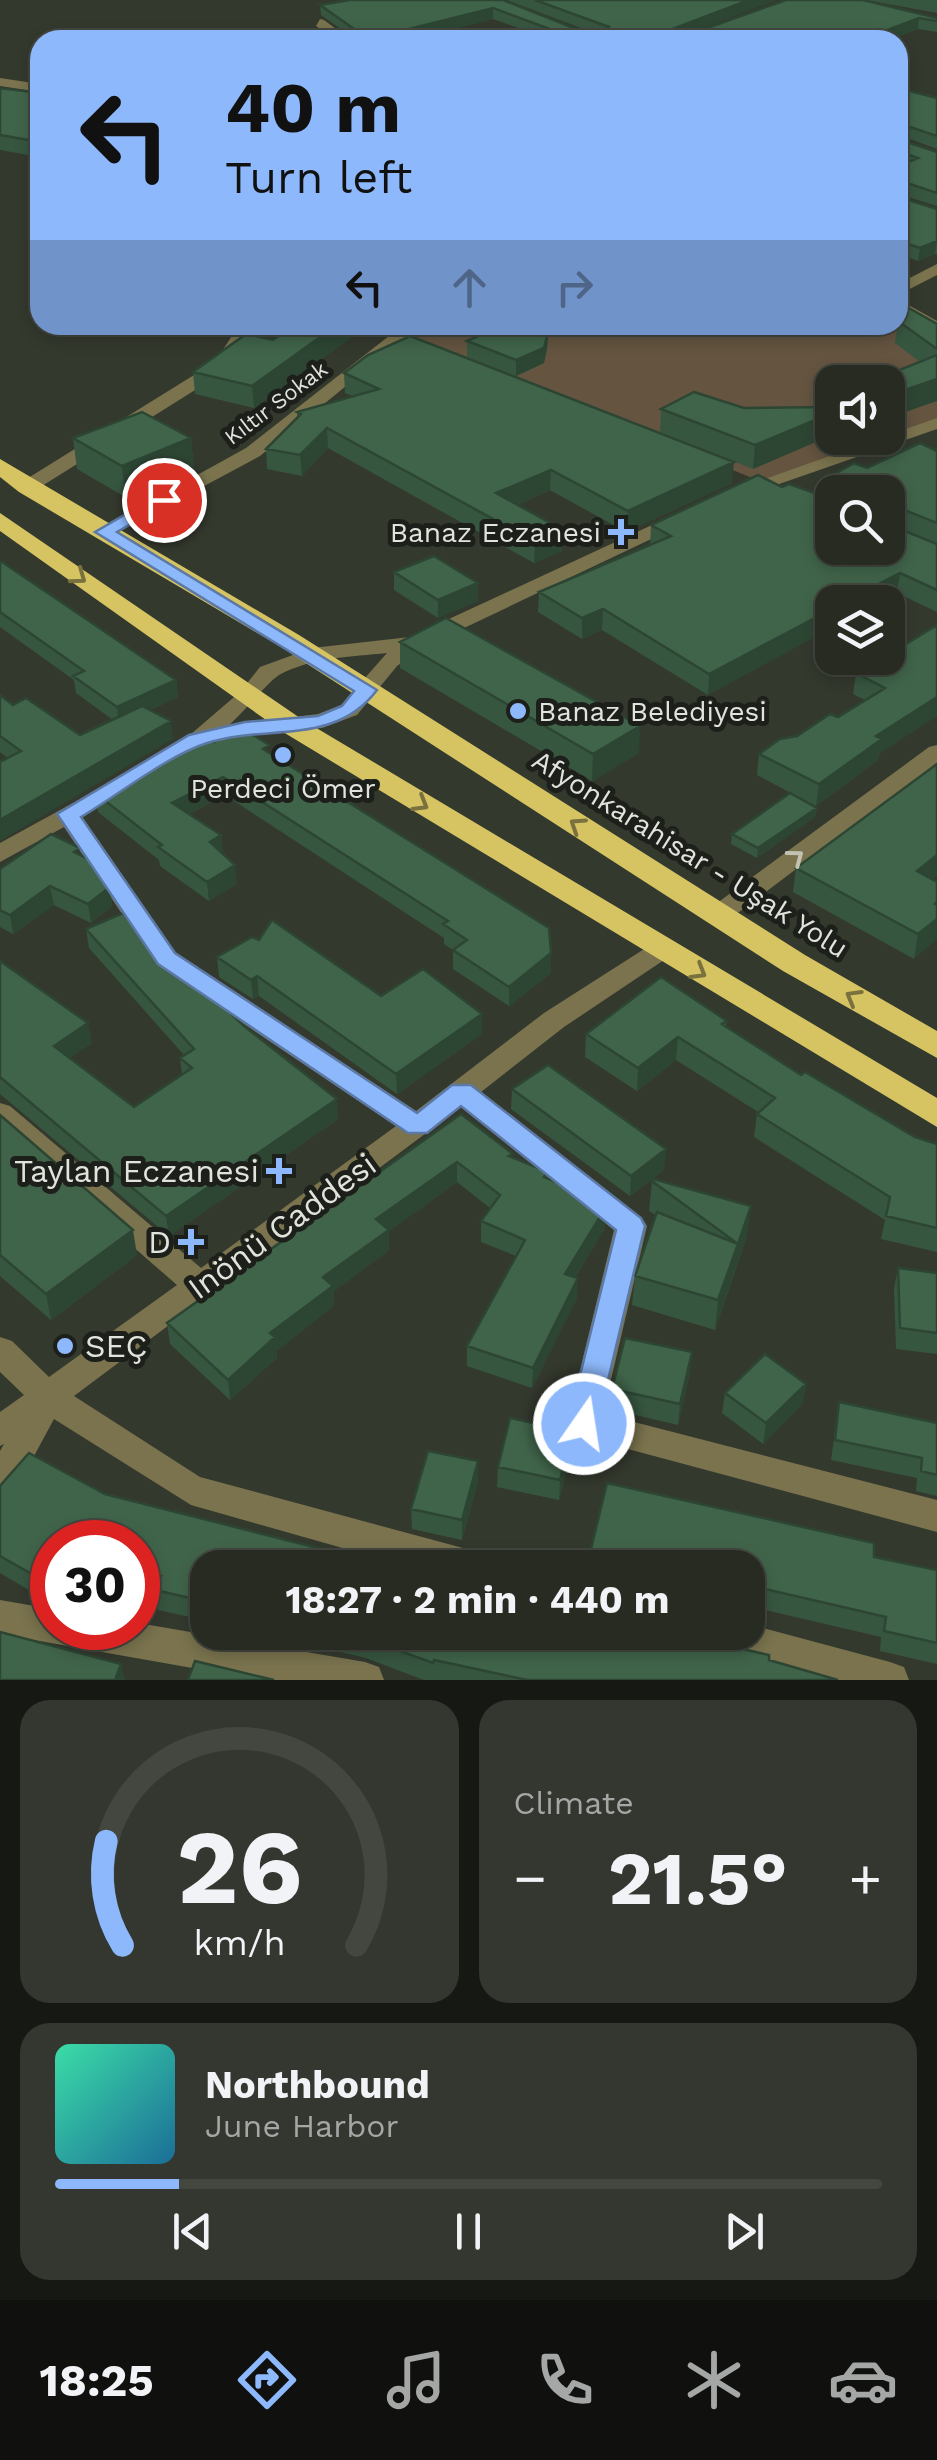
<!DOCTYPE html>
<html lang="en">
<head>
<meta charset="utf-8">
<style>
	:root { --surface:#272b22; --page:#33372f; --text:#f1f3f6; --muted:#a4a7a5; --line:#434740; --accent:#8db9fc }
	body { margin:0; font-family:"Work Sans",sans-serif; background:var(--page); color:var(--text); height:100vh; display:flex; flex-direction:column; font-size:38px; white-space:nowrap }
	* { box-sizing:border-box; margin:0 }
	p { font-size:32px; color:var(--muted) }
	.icon { flex:none; width:55px; height:55px; fill:none; stroke:currentColor; stroke-width:2; stroke-linecap:round; stroke-linejoin:round }
	.map { position:relative; height:1680px; overflow:hidden }
	.details { display:flex; flex-direction:column; gap:20px; padding:20px; background:#151813; flex:1 }
	.details>* { flex:none }
	.banner { position:absolute; left:30px; top:30px; width:878px; height:305px; border-radius:30px; box-shadow:0 5px 15px #0003,0 0 0 2px var(--line); background:#8db9fc; color:#111; overflow:hidden }
	.buttons { position:absolute; left:815px; top:365px; display:grid; gap:20px }
	.buttons a { display:grid; place-items:center; width:90px; height:90px; border-radius:20px; background:var(--surface); box-shadow:0 5px 15px #0003,0 0 0 2px var(--line); font-size:50px }
	.speed { position:absolute; left:30px; top:1520px; display:flex; gap:20px; font-size:50px; font-weight:700; text-align:center }
	.speed>* { display:grid; place-content:center; width:130px; height:130px; border-radius:50%; background:var(--surface); box-shadow:0 5px 15px #0003,0 0 0 2px var(--line); line-height:1 }
	.speed .limit { border:15px solid #d22; background:#fff; color:#111 }
	.pin { position:absolute; display:grid; place-items:center; width:85px; height:85px; color:#fff; margin:-42px; border:5px solid #fff; border-radius:50%; box-shadow:0 2px 10px #0007 }
	.me { position:absolute; width:110px; margin:-55px; rotate:13deg; stroke-linejoin:round; filter:drop-shadow(0 0 8px #0008) }
	.turn { display:flex; align-items:center; gap:35px; height:210px; padding:0 30px; font-size:45px }
	.turn .icon { width:130px; height:130px; stroke-width:2.5 }
	.turn b { display:block; font-size:70px; line-height:85px }
	.lanes { display:flex; align-items:center; height:95px; padding:0 30px; background:#0003; justify-content:center; gap:50px; direction:ltr }
	.lanes .off { opacity:.35 }
	.big { font-size:75px; font-weight:700; line-height:1.1 }
	.details .card { flex:1; display:flex; flex-direction:column; justify-content:center; gap:15px; min-width:0; padding:0 35px; border-radius:30px; background:var(--page) }
	.details .dial { align-items:center; gap:0 }
	.dial svg { height:260px; overflow:visible; fill:none; stroke:var(--line); stroke-width:7; stroke-linecap:round; text-anchor:middle }
	.dial text { fill:var(--text); stroke:none }
	.song { display:flex; align-items:center; gap:30px }
	.cover { width:120px; height:120px; border-radius:15px; background:linear-gradient(135deg,hsl(160 70% 55%),hsl(200 70% 35%)) }
	.played { height:10px; border-radius:5px; background:linear-gradient(90deg,var(--accent) 15%,var(--line) 15%) }
	.keys { display:flex; justify-content:space-around; direction:ltr }
	.heat { display:flex; justify-content:space-between; align-items:center; font-size:55px; direction:ltr }
	.details .tiles { flex:1; display:grid; gap:20px; grid-template-columns:1fr 1fr }
	.card:last-child { grid-column:span 2 }
	.trip { position:absolute; left:190px; top:1550px; width:575px; height:100px; border-radius:30px; background:var(--surface); box-shadow:0 5px 15px #0003,0 0 0 2px var(--line); font-weight:700; line-height:100px; text-align:center }
	.menu { display:flex; height:160px; justify-content:space-around; align-items:center; background:#10110e; color:var(--muted) }
	.menu .icon { width:70px; height:70px }
	.menu .active { color:var(--accent) }
	.menu b { font-size:45px; color:var(--text) }
	.map>svg:first-child { display:block }
	.green { fill:#645440; fill-rule:evenodd }
	.lines { fill:none; stroke-linecap:round; stroke-linejoin:round }
	.minor { fill:#7a734e; fill-rule:evenodd }
	.highway { fill:#d6c463; fill-rule:evenodd }
	.rail-casing { stroke:#888c83; stroke-width:6 }
	.rail { stroke:#1d1f1a; stroke-width:4; stroke-dasharray:11; stroke-linecap:butt }
	.wall { fill:#375640; fill-rule:evenodd }
	.shaded-wall { fill:#2d4634 }
	.building { fill:#40644a; stroke:#2d4634; stroke-width:2.5 }
	.oneway { stroke:#7a723e }
	.oneway2 { stroke:#c2c2b2 }
	.route { fill:#8db9fc; stroke:#5c78a4; stroke-width:2.5 }
	.poi-dot { fill:#8db9fc; stroke:#1d1f1a; stroke-width:4 }
	.labels { text-anchor:middle; dominant-baseline:central; stroke-width:10; stroke-linejoin:round; paint-order:stroke }
	.far-street-label { font-size:22px; fill:#e1e4dd; stroke:#1d1f1a }
	.poi-label { font-size:28px; fill:#e1e4dd; stroke:#1d1f1a; text-anchor:end }
	.street-label { font-size:28px; fill:#e1e4dd; stroke:#1d1f1a }
	.near-poi-label { font-size:32px; fill:#e1e4dd; stroke:#1d1f1a; text-anchor:end }
	.near-street-label { font-size:32px; fill:#e1e4dd; stroke:#1d1f1a }
</style>
</head>
<body>
<div class="map">
<svg width="937" height="1680" viewBox="0 0 937 1680">
	<rect width="100%" height="100%" fill="#34392e"/>
	<path class="green" d="M898 304 937 328V423L760 481 399 337 413 325H898ZM832 382H888V438H832Z"/>
	<g class="lines">
		<path class="minor" d="M320 19 324 20 351 40H337L316 26Z
			M0 78 40 84V92L0 86Z
			M937 264V275L898 295V284Z
			M898 299 937 321V333L898 311Z
			M239 325H255L227 370 34 491H20V483L215 362Z
			M403 325H421L260 456 111 536 104 538 94 532 246 448Z
			M937 418V429L742 497H728L725 493Z
			M680 512 690 518 687 522 424 647 397 666 357 715 322 728 245 735 196 747 184 740 240 692 260 667 312 648 410 637ZM387 653 341 705 318 714 229 725C243 713 268 682 279 675 312 657 351 657 387 653Z
			M937 745V763L727 921H709L705 915 709 909 929 747Z
			M124 775 133 777 136 782 133 787 82 817 176 953 416 1111 544 1013 652 944H670L674 950 670 956 564 1027 481 1092 642 1218 647 1226 603 1414 937 1500V1532L572 1434 567 1424 614 1230 461 1107 74 1396 200 1477 474 1551 487 1556 492 1568H413L191 1505 54 1419 13 1495 0 1499V1451L4 1444 0 1446V1412L24 1395 0 1372V1337L12 1341 49 1377 177 1285 0 1131V1103L10 1106 201 1268 396 1126 156 965 64 827 0 862V843Z
			M0 1600 52 1609V1628H138V1623L365 1662 379 1667 384 1680H260L0 1634Z
			M748 1624 890 1662 904 1667 909 1680H824L713 1650 700 1644 694 1632H748Z"/>
		<path class="highway" d="M0 459 299 635 805 955 937 1031V1058L783 971 281 647 19 492 0 477Z
			M0 513 303 720 937 1098V1127L283 732 0 531Z"/>
		<g class="rail-casing">
			<path id="rail" d="M409 24 459 40"/>
		</g>
		<use href="#rail" class="rail"/>
	</g>
	<path class="wall" d="M503 0 586 33H594L507 0H776L691 32 693 33 786 0 937 18V32L918 29 888 40H547L549 39 493 19 408 40H344L345 32 321 15 320 5Z
		M866 0H937V13Z
		M0 88 40 93V157L0 150Z
		M898 88 937 98V149L899 135 898 136V139L937 152V206L898 194 899 197 937 209V255L935 254 918 261 898 254V166L901 165 898 164Z
		M898 321 937 324V401L888 382H876L877 379 920 362 895 343Z
		M548 333 547 349 544 363 516 376 467 357V341Z
		M356 334 254 408 195 394 193 372 273 340Z
		M344 373 732 483 626 532 550 490 517 505 562 551 534 563 328 448 302 476 267 469 266 449 297 418V412L353 396 345 393Z
		M832 407 753 469 660 432 661 409Z
		M73 438H191L194 469 125 497 77 469Z
		M937 451V612L897 593 880 602H832L708 695 602 630 582 639 538 612 539 592 650 545 651 525 782 487 826 497 828 478ZM832 492H888L832 548Z
		M0 563 176 680 178 697 150 710 173 739 8 758 0 752V695L13 705 80 735 113 720 76 693 74 680 0 627Z
		M394 572 478 601 438 618 394 590Z
		M937 625 879 754 878 760 816 806 757 775 759 754 838 717 865 700 853 694 856 673Z
		M400 642 639 753 592 781 400 668Z
		M214 742 270 753 551 953V973L509 1006 453 969V950L444 944V938L225 795 189 814 221 835 223 854 237 884 209 901 160 866 159 860 98 812 95 793Z
		M817 808 815 817 757 858 731 844 732 834Z
		M81 856 110 887 112 906 91 923 54 905 13 934 0 927V869Z
		M796 868 933 879 914 959 793 892Z
		M86 929 151 949 225 1008 338 1119 169 1236 0 1094V961L92 1043 69 1058 134 1107 182 1075 180 1058 184 1055 89 948Z
		M217 957 381 996 482 1034 397 1094 259 996 253 999 219 977Z
		M727 1021 726 1027 801 1075 915 1137 937 1144V1252L881 1239 885 1220 754 1137 757 1114 758 1112 676 1060 637 1091 585 1057 586 1034Z
		M512 1089 664 1170 630 1196 511 1109Z
		M461 1114 513 1158 548 1172V1179L605 1228 575 1277 577 1298 532 1388 467 1366V1346L516 1256 481 1242V1221L490 1208 457 1182 389 1231V1250L334 1291V1306L276 1351 277 1358 230 1400 170 1344 167 1323Z
		M0 1115 137 1255 51 1320 0 1276Z
		M652 1181 747 1236 715 1330 632 1305 635 1276 656 1215 649 1211Z
		M898 1268 937 1273V1354L896 1349 894 1289Z
		M690 1372 678 1425 610 1409 612 1389Z
		M806 1384 802 1404 763 1444 722 1413 725 1393Z
		M839 1402 937 1423V1496L916 1491 917 1478 831 1460Z
		M572 1431 571 1451 559 1500 497 1487 498 1467Z
		M478 1461V1481L462 1540 412 1529 411 1509Z
		M0 1486 105 1494 357 1558 404 1568H208V1621L158 1610 155 1594 138 1589V1542H52V1571L34 1593 0 1573Z
		M591 1549 874 1557 937 1570V1664L880 1651 881 1637 748 1606V1568H590Z
		M255 1632H667L838 1680H424L366 1658Z"/>
	<path class="shaded-wall" d="M749 0H776L671 40 670 30Z
		M493 8V19L408 40H376L381 36Z
		M919 18 918 29 888 40H861Z
		M937 241 935 254 918 261 920 248Z
		M337 325H355L356 334 254 408 252 386Z
		M548 333 547 349 544 363 516 376V360Z
		M937 379V401L888 418V396Z
		M832 413V435L753 469 755 445Z
		M327 428 328 448 302 476 300 455Z
		M191 438 194 469 125 497 122 466Z
		M734 462 732 483 626 532 628 511Z
		M551 470 550 490 496 514V493Z
		M563 530 562 551 534 563 535 542Z
		M900 573 897 593 880 602H844Z
		M478 583V601L438 618V600Z
		M603 609 602 630 582 639V618Z
		M832 609V628L708 695 709 674Z
		M176 680 178 697 119 724 117 707Z
		M937 697V716L879 754 878 760 816 806 819 784 876 736Z
		M171 721 173 739 0 841V820Z
		M640 726 639 753 592 781 593 754Z
		M223 777 225 795 175 821 172 803Z
		M817 808 815 817 757 858 758 848Z
		M221 835 223 854 210 842Z
		M937 855V876L912 896 917 871Z
		M235 865 237 884 209 901 207 882Z
		M50 886 54 905 13 934 10 915Z
		M110 887 112 906 91 923 88 904Z
		M937 902V939L914 959 918 934Z
		M551 953V973L509 1006V987Z
		M257 976 259 996 253 999 251 980Z
		M482 1014V1034L397 1094 396 1074Z
		M88 1023 92 1043 57 1066 54 1046Z
		M678 1037 676 1060 637 1091 638 1068Z
		M337 1099 338 1119 169 1236 166 1216Z
		M666 1149 664 1170 630 1196 631 1176Z
		M457 1162V1182L389 1231V1250L334 1291V1306L276 1351 277 1358 230 1400 228 1380 376 1219Z
		M751 1206 747 1236 734 1273 738 1244Z
		M606 1207 605 1228 564 1294 565 1274Z
		M133 1230 137 1255 51 1320 46 1294Z
		M738 1244 734 1273 715 1330 718 1300Z
		M578 1278 577 1298 532 1388 533 1368Z
		M692 1352 690 1372 678 1425 680 1404Z
		M806 1384 802 1404 763 1444 766 1423Z
		M572 1431 571 1451 559 1500 560 1480Z
		M478 1461V1481L462 1540V1520Z
		M51 1547 52 1571 34 1593 30 1573Z
		M121 1664 125 1680H115Z"/>
	<path class="building" d="M350 0H503L586 33H605L609 27 535 0H749L670 30 693 33 786 0H863L937 18V21L919 18 861 40H547L566 35 493 8 381 36 376 40H363L344 33 354 29 320 5Z
		M0 88 40 93V142L0 135Z
		M898 88 937 98V136L901 124 898 126Z
		M898 135V139L937 152V193L901 181 898 183V166L918 158 898 151Z
		M898 192 899 197 937 209V241L920 248 899 241 898 242Z
		M907 307 937 324V349L898 321Z
		M295 325H337L252 386 193 372 246 334 273 340Z
		M503 325H542L548 333 544 348 516 360 467 341Z
		M410 336 734 462 628 511 551 470 496 493 563 530 535 542 327 428 300 455 266 449 301 414 297 412 379 389 344 373 368 355Z
		M937 355V379L888 396V382H878L877 379Z
		M694 392 744 408 832 407V413L755 445 661 409Z
		M142 412 191 438 122 466 73 438Z
		M920 443 937 451V523L892 505 888 508V492H837L838 482 828 478 854 463 867 468Z
		M758 475 782 487 789 484 832 499V548H888V511L890 525 937 544V590L900 573 844 602H832V609L709 674 603 609 582 618 539 592 671 536 651 525Z
		M434 556 478 583 438 600 394 572Z
		M2 562 176 680 117 707 73 676 84 671 0 612V563Z
		M446 618 640 726 593 754 400 642Z
		M937 625V697L876 736 882 739 819 784 759 754 780 739 797 736 830 714 838 717 885 688 856 673 883 658H888V655Z
		M0 695 13 705 26 698 80 735 142 706 171 721 0 820V762L21 751 0 736Z
		M241 727 269 745 263 749 549 928 551 953 509 987 453 950 467 940 443 924 448 921 223 777 172 803 221 835 210 842 235 865 207 882 158 847 162 845 95 793 197 734 214 742Z
		M937 764V855L917 871 937 882V902L935 904 937 905V919L918 934 796 868Z
		M790 793 817 808 758 848 732 834Z
		M51 834 80 848 74 852 87 858 110 887 88 904 50 886 10 915 0 910V869Z
		M123 913 151 949 224 997 218 1001 244 1026 337 1099 166 1216 0 1077V961L88 1023 54 1046 134 1107 192 1068 180 1058 194 1049 86 929Z
		M272 920 381 996 423 969 482 1014 396 1074 257 976 251 980 217 957 252 937 259 940Z
		M661 977 727 1021 722 1024 801 1075 805 1072 915 1137 937 1144V1228L886 1216 890 1197 757 1114 775 1098 678 1037 638 1068 586 1034Z
		M548 1065 666 1149 631 1176 512 1089Z
		M461 1114 513 1154 509 1156 548 1172 544 1177 593 1197 606 1207 565 1274 578 1278 533 1368 467 1346 525 1240 481 1221 500 1195 457 1162 376 1219 389 1230 323 1277 333 1286 270 1333 275 1337 228 1380 167 1323Z
		M0 1115 133 1230 46 1294 0 1255Z
		M653 1179 751 1206 738 1244 652 1181Z
		M657 1212 738 1244 718 1300 635 1276Z
		M898 1268 937 1273V1333L900 1328Z
		M625 1338 692 1352 680 1404 612 1389Z
		M765 1354 806 1384 766 1423 725 1393Z
		M839 1402 937 1423V1475L921 1471 922 1458 835 1440Z
		M510 1418 572 1431 560 1480 498 1467Z
		M428 1451 478 1461 462 1520 411 1509Z
		M29 1453 105 1494 357 1558 358 1555 404 1568H208V1602L155 1590 161 1576 138 1570V1542H52V1548L51 1547 30 1573 0 1556V1486Z
		M607 1483 874 1543V1557L937 1570V1643L884 1631 886 1617 748 1585V1568H671L591 1549Z
		M0 1632 121 1664 115 1680H0Z
		M339 1632H667L769 1655V1660L838 1680H527L434 1660 433 1663 364 1638Z
		M195 1661 274 1680H188Z"/>
	<defs><path id="oneway-chevron" d="M-2-3.5L2.5 0L-2 3.5" fill="none" stroke-width="1.6" stroke-linecap="round" stroke-linejoin="round" transform="scale(2.5)"/></defs>
	<g class="oneway">
		<use href="#oneway-chevron" transform="translate(79 577) rotate(36)"/>
		<use href="#oneway-chevron" transform="translate(421 804) rotate(31)"/>
		<use href="#oneway-chevron" transform="translate(577 825) rotate(-147)"/>
		<use href="#oneway-chevron" transform="translate(699 972) rotate(31)"/>
		<use href="#oneway-chevron" transform="translate(853 997) rotate(-150)"/>
	</g>
	<use class="oneway2" href="#oneway-chevron" transform="translate(796 857) rotate(-37)"/>
	<path class="route" d="M157 496 172 500 117 532 377 690C335 746 268 724 207 743 167 756 118 795 81 817L175 953 417 1113 452 1085H471L641 1218 645 1226 595 1434 584 1438 573 1434 568 1424 616 1230 461 1106 427 1133H408L158 964 57 814 189 735 245 722 318 716 342 706 354 691 95 532Z"/>
	<g class="poi-dot">
		<path d="M616 517h10v10h10v10h-10v10h-10v-10h-10v-10h10z"/>
		<circle cx="518" cy="711" r="10"/>
		<circle cx="283" cy="755" r="10"/>
		<path d="M274 1156h10v10h10v10h-10v10h-10v-10h-10v-10h10z"/>
		<path d="M186 1227h10v10h10v10h-10v10h-10v-10h-10v-10h10z"/>
		<circle cx="65" cy="1346" r="10"/>
	</g>
	<g class="labels">
		<g class="far-street-label">
			<text transform="translate(276 403) rotate(-37)">Kıltır Sokak</text>
		</g>
		<g class="poi-label">
			<text x="601" y="532">Banaz Eczanesi</text>
			<text x="538" y="711" text-anchor="start">Banaz Belediyesi</text>
			<text x="283" y="788" text-anchor="middle">Perdeci Ömer</text>
		</g>
		<g class="street-label">
			<text transform="translate(690 854) rotate(32)">Afyonkarahisar - Uşak Yolu</text>
		</g>
		<g class="near-poi-label">
			<text x="259" y="1171">Taylan Eczanesi</text>
			<text x="171" y="1242">D</text>
			<text x="85" y="1346" text-anchor="start">SEÇ</text>
		</g>
		<g class="near-street-label">
			<text transform="translate(282 1226) rotate(-36)">Inönü Caddesi</text>
		</g>
	</g>
</svg>
<div class="buttons">
<a><svg class="icon" aria-label="sound" viewBox="0 0 24 24"><path d="M4 9h4l5-4v14l-5-4H4zM17 9q2 3 0 6"/></svg></a>
<a><svg class="icon" aria-label="search" viewBox="0 0 24 24"><circle cx="10" cy="10" r="6"/><path d="M15 15l6 6"/></svg></a>
<a><svg class="icon" aria-label="layers" viewBox="0 0 24 24"><path d="M12 4l9 5-9 5-9-5zM3 14l9 5 9-5"/></svg></a>
</div>
<div class="speed"><div class="limit">30</div></div>
<div class="pin" style="left:164px;top:500px;background:#d93025"><svg class="icon" aria-label="arrive" viewBox="0 0 24 24"><path d="M6 21V4h12l-3 4 3 4H6"/></svg></div>
<svg class="me" style="left:584px;top:1424px" viewBox="-20 -20 40 40"><circle r="17" fill="#8db9fc" stroke="#fff" stroke-width="3"/><path d="M0-11L8 9 0 5-8 9z" fill="#fff"/></svg>
<div class="trip">18:27 · 2 min · 440 m</div>
<div class="banner">
<div class="turn"><svg class="icon" aria-label="left" viewBox="0 0 24 24"><path d="M17 20v-9H6M10 6l-5 5 5 5"/></svg><div><b>40 m</b>Turn left</div></div>
<div class="lanes"><svg class="icon" aria-label="left" viewBox="0 0 24 24"><path d="M17 20v-9H6M10 6l-5 5 5 5"/></svg><svg class="icon off" aria-label="ahead" viewBox="0 0 24 24"><path d="M12 20V5M6 11l6-6 6 6"/></svg><svg class="icon off" aria-label="right" viewBox="0 0 24 24"><path d="M7 20v-9h11M14 6l5 5-5 5"/></svg></div>
</div>
</div>
<section class="details">
<div class="tiles">
<div class="card dial"><svg viewBox="0 0 100 80">
<path d="M14 69A42 42 0 1 1 86 69"/>
<path d="M14 69A42 42 0 0 1 9 37" stroke="#8db9fc"/>
<text x="50" y="56" font-size="32" font-weight="700">26</text>
<text x="50" y="72" font-size="11">km/h</text>
</svg></div>
<div class="card"><p>Climate</p>
<div class="heat"><a>−</a><b class="big">21.5°</b><a>+</a></div>
</div>
<div class="card">
<div class="song"><i class="cover"></i><div><b>Northbound</b><p>June Harbor</p></div></div>
<div class="played"></div>
<div class="keys"><svg class="icon" aria-label="previous" viewBox="0 0 24 24"><path d="M18 5L8 12l10 7zM5 5v14"/></svg><svg class="icon" aria-label="pause" viewBox="0 0 24 24"><path d="M8 5v14M16 5v14"/></svg><svg class="icon" aria-label="next" viewBox="0 0 24 24"><path d="M6 5l10 7-10 7zM19 5v14"/></svg></div>
</div>
</div>
</section>
<nav class="menu">
<b>18:25</b>
<svg class="icon active" aria-label="directions" viewBox="0 0 24 24"><path d="M12 3l9 9-9 9-9-9zM9 14v-3h6M13 9l2 2-2 2"/></svg>
<svg class="icon" aria-label="music" viewBox="0 0 24 24"><path d="M9 18V5l10-2v13"/><circle cx="6" cy="18" r="3"/><circle cx="16" cy="16" r="3"/></svg>
<svg class="icon" aria-label="phone" viewBox="0 0 24 24"><path d="M5 4h4l2 5-3 2q2 4 5 5l2-3 5 2v4C11 20 4 13 5 4z"/></svg>
<svg class="icon" aria-label="climate" viewBox="0 0 24 24"><path d="M12 3v18M4 7l16 10M4 17L20 7"/></svg>
<svg class="icon" aria-label="car" viewBox="0 0 24 24"><path d="M5 17H2v-5l4-1 3-4h7l3 4 3 1v5h-3M9 17h6M6 11h13"/><circle cx="7" cy="17" r="2"/><circle cx="17" cy="17" r="2"/></svg>
</nav>
</body>
</html>
